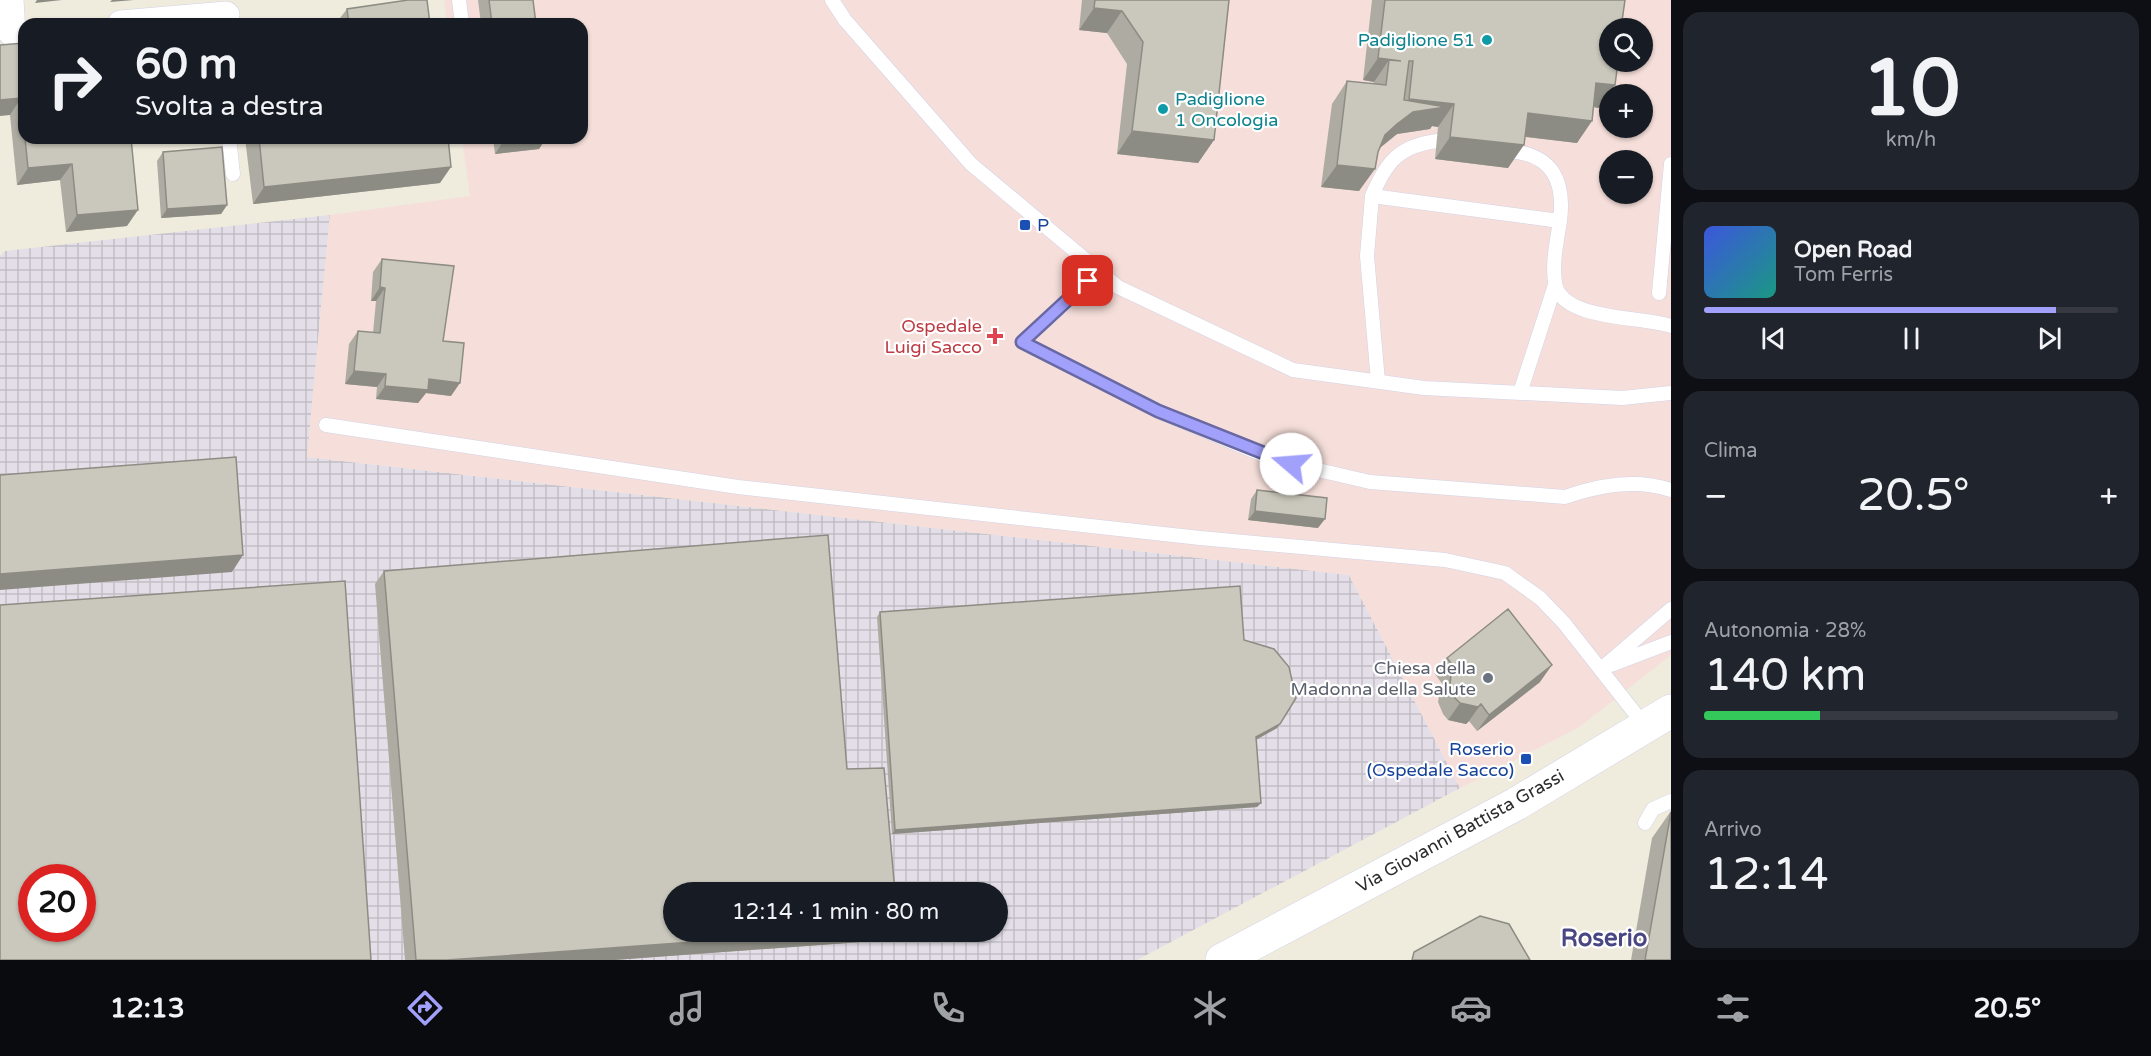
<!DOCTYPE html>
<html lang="it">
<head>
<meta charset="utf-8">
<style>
	:root { --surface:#171b24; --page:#20242c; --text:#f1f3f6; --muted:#9ea1a6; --line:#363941; --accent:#a1a0fa }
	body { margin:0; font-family:"Varela Round",sans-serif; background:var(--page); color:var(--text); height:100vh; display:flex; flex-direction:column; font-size:22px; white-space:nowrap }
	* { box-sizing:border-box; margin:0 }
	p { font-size:20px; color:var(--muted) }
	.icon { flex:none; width:33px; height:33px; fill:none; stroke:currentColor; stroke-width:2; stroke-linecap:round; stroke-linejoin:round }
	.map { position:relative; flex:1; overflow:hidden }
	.panel { display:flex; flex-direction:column; gap:12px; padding:12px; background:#0d0f14; width:480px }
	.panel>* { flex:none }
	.hud { position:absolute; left:18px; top:18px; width:570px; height:126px; border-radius:18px; box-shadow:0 2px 4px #0004; background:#171b24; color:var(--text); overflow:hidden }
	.buttons { position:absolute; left:1599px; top:18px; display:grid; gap:12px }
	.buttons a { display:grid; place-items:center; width:54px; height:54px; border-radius:50%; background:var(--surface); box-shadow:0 2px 4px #0004; font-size:30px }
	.speed { position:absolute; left:18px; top:864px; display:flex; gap:12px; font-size:30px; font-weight:700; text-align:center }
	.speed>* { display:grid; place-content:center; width:78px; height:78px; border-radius:50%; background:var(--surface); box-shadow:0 2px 4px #0004; line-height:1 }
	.speed .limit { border:9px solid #d22; background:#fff; color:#111 }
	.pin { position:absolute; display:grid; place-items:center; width:51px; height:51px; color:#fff; margin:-26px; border-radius:12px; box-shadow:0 3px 9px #0006 }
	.me { position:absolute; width:66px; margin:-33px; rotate:288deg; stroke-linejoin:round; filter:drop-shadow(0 0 4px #0008) }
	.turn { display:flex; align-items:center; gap:21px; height:126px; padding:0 18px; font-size:27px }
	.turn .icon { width:78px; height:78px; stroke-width:2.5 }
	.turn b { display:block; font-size:42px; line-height:51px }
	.big { font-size:45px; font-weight:600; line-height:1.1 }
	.panel .tile { flex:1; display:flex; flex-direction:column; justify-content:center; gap:9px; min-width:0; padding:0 21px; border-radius:18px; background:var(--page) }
	.panel .dial { align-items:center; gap:0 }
	.dial b { font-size:78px; line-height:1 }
	.song { display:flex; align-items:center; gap:18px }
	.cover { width:72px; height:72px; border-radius:9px; background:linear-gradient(135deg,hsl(230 70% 55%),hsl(170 70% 35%)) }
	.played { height:6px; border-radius:3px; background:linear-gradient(90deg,var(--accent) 85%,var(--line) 85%) }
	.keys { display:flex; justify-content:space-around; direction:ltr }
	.heat { display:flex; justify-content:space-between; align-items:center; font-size:33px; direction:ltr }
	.charge { height:9px; border-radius:4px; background:linear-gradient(90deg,#34c759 28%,var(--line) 0) }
	.trip { position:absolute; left:663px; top:882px; width:345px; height:60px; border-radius:30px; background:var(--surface); box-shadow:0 2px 4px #0004; font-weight:600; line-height:60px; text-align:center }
	.tabs { display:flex; height:96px; justify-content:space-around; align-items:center; background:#090b0e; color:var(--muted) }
	.tabs .icon { width:42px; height:42px }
	.tabs .selected { color:var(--accent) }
	.tabs b { font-size:27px; color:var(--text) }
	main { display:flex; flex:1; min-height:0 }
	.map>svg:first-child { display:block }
	.industrial { fill:url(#industrial-grid); fill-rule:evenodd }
	.medical { fill:#f6dfda; fill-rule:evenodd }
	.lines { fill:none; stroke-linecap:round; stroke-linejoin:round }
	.service-casing { stroke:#d3d2e6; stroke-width:15 }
	.minor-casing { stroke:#d3d2e6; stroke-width:28 }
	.secondary-casing { stroke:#d3d2e6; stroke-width:34 }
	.service { stroke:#fff; stroke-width:14 }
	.minor { stroke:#fff; stroke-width:27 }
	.secondary { stroke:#fff; stroke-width:33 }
	.wall { fill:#aeaca2 }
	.shaded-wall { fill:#8d8c84 }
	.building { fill:#cac8bc; stroke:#8d8c84; stroke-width:1.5; fill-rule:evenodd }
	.route-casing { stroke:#6968a2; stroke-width:15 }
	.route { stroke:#a1a0fa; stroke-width:10 }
	.culture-dot { fill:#0f9aa8; stroke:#fff; stroke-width:2 }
	.transit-dot { fill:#1a4fb4; stroke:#fff; stroke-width:2 }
	.health-dot { fill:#e0444e; stroke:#fff; stroke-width:2 }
	.worship-dot { fill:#6b7280; stroke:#fff; stroke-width:2 }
	.labels { text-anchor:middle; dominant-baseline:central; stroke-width:4.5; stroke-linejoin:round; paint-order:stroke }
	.culture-label { font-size:18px; fill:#0d838f; stroke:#fff; text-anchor:end }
	.transit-label { font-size:18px; fill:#164399; stroke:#fff; text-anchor:start }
	.health-label { font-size:18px; fill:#be3a42; stroke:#fff; text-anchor:end }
	.worship-label { font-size:18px; fill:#5b616d; stroke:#fff; text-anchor:end }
	.street-label { font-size:18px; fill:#2c2c2c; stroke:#fff }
	.district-label { font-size:24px; font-weight:bold; fill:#494783; stroke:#fff }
</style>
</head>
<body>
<main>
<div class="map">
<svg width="1671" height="960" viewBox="0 0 1671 960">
	<defs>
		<pattern id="industrial-grid" width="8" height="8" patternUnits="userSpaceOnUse" patternTransform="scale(1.5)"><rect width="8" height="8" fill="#e3dee7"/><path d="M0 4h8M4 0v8" fill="none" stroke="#c3bfc6"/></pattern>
	</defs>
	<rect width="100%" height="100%" fill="#efebdd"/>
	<path class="industrial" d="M330 215 307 457 1349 575 1460 788 1137 960H0V256L5 251ZM32 878H82V928H32ZM674 892H998V932H674Z"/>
	<path class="medical" d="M444 0H1671V655L1578 728 1460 788 1349 575 307 457 330 215 470 196 462 138H582V24H447ZM1610 28H1642V62H1610ZM1610 94H1642V128H1610ZM1610 160H1642V194H1610Z"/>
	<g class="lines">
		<g class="service-casing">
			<path id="service" d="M459 0 462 24
				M832 0 845 20 971 164 1118 287 1293 370 1424 388 1622 398 1671 393
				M229 138 233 174
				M1510 151C1553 155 1565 181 1560 221
				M1372 196C1386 162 1399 146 1437 141
				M1098 270 1068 301 1022 342 1158 411 1275 460 1370 482 1565 497C1599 485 1636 478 1671 490
				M1659 293 1671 164
				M1378 381 1367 256 1372 196 1560 221C1557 241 1552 262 1555 282 1559 321 1643 316 1671 326
				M1520 393 1555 285
				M326 425 738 487 1200 538 1445 560 1505 573 1540 598 1564 623 1645 726
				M1611 665 1671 642
				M1601 669 1671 609
				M1645 823 1653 809 1671 801"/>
		</g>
		<g class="minor-casing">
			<path id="minor" d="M10 0 12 33
				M121 24 226 15"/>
		</g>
		<g class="secondary-casing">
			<path id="secondary" d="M1222 960 1516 804 1671 711"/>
		</g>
		<use href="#service" class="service"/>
		<use href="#minor" class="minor"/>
		<use href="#secondary" class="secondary"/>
	</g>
	<path class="wall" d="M478 0H533L536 24H481Z
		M1082 0H1229L1214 140 1198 163 1117 154 1127 64 1107 33 1079 30Z
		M1372 0H1625L1615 85 1599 108 1594 107 1577 143 1525 137 1508 168 1435 159 1438 127 1432 126 1430 129 1397 134 1381 147 1379 148 1359 191 1321 187 1332 104 1347 81 1373 84 1374 82 1363 80Z
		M347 9 430 24H341L340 18Z
		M24 43V138H55L56 143 127 226 66 232 60 180 17 185 10 115Z
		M245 138H448L440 183 253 204Z
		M493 138H546L539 149 495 154Z
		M163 152 227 205 221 214 161 218 157 161Z
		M382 259 443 341 451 396 426 393 418 403 376 399 377 387 345 384 349 344 358 331 373 333 376 301H371L373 272Z
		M1257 490 1318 528 1248 520 1251 499Z
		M384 571 674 932H894L888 940 614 960H405L375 584Z
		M880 612 1244 640 1280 724 1277 728 1256 740 1261 803 1257 807 892 834 877 617Z
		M1447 658 1540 682 1477 731 1469 721 1466 724 1448 720 1443 714 1438 702 1440 690 1443 685 1435 674Z
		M1671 811V960H1631L1652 838Z"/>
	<path class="shaded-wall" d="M37 0H62L35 3Z
		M112 0H134L110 2Z
		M1094 8 1122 11 1107 33 1079 30Z
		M1378 58 1401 61 1389 60 1374 82 1363 80Z
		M1596 83 1615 85 1599 108 1581 105Z
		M21 98 10 115 0 116V100Z
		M1409 99 1454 104 1438 127 1432 126 1430 129 1397 134 1381 147 1370 157Z
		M1528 113 1592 121 1577 143 1512 135Z
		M1132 131 1214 140 1198 163 1117 154Z
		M1450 137 1524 145 1508 168 1435 159Z
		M525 138H546L539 149 495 154 504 140Z
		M72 164 60 180 17 185 28 168Z
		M1337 165 1375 169 1359 191 1321 187Z
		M451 167 440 183 253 204 264 187Z
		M227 205 221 214 161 218 167 209Z
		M138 210 127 226 66 232 77 215Z
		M380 287 385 288 376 301H371Z
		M354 371 386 374 377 387 345 384Z
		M429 379 460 383 451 396 426 393 418 403 376 399 385 386Z
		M1255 511 1325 519 1318 528 1248 520Z
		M243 555 232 572 0 590V574Z
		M1552 665 1540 682 1477 731 1489 715Z
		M1460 703 1481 704 1469 721 1466 724 1448 720Z
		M1280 724 1277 728 1252 742 1256 737Z
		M1261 803 1257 807 892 834 895 830Z
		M829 932H894L888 940 614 960H447Z"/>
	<path class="building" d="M408 0H427L430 24H349L347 9Z
		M489 0H533L536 24H492Z
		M1095 0H1229L1214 140 1132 131 1143 42 1122 11 1094 8Z
		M1385 0H1625L1621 28H1610V62H1618L1615 85 1596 83 1592 121 1528 113 1524 145 1450 137 1454 104 1409 99 1413 61H1409L1404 100 1446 107 1413 112 1397 124 1385 135 1378 152 1375 169 1337 165 1347 81 1386 85 1389 60 1401 61 1378 58Z
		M24 43V124L21 98 0 100V45Z
		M25 138H55L56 143 107 138H131L138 210 77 215 72 164 28 168Z
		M259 138H448L451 167 264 187Z
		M504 138H525L504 140Z
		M222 147 227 205 167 209 163 152Z
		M382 259 454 266 443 341 464 343 460 383 429 379 428 390 385 386 386 374 354 371 358 331 380 333 385 288 380 287Z
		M236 457 243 555 0 574V475Z
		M1257 490 1327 498 1325 519 1255 511Z
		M828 535 847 769 884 768 895 892H674V932H829L447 960H416L384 571Z
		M345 581 371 960H0V605ZM32 878H82V928H32Z
		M1240 586 1244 640 1274 649 1289 667 1296 698 1280 724 1256 737 1261 803 895 830 880 612Z
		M1508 609 1552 665 1489 715 1481 704 1478 707 1460 703 1454 697 1450 686 1451 673 1456 669 1447 658Z
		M1671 812V960H1645Z
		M1480 916 1509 924 1530 960H1412L1414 952Z"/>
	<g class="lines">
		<g class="route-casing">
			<path id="route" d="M1088 281 1022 342 1158 411 1291 464"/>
		</g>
		<use href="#route" class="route"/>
	</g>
	<g class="culture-dot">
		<circle cx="1487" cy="40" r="6"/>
		<circle cx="1163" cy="109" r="6"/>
	</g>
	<g class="transit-dot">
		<rect x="1019" y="219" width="12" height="12" rx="3"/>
		<rect x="1520" y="753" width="12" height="12" rx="3"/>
	</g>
	<path class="health-dot" d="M992 327h6v6h6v6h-6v6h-6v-6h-6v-6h6z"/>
	<circle class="worship-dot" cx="1488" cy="678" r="6"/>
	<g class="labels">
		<g class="culture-label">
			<text x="1475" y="40">Padiglione 51</text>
			<text x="1175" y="99" text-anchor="start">Padiglione<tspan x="1175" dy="21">1 Oncologia</tspan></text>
		</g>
		<g class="transit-label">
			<text x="1037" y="225">P</text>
			<text x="1514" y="749" text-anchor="end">Roserio<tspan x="1514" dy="21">(Ospedale Sacco)</tspan></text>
		</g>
		<g class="health-label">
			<text x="982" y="326">Ospedale<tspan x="982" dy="21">Luigi Sacco</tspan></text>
		</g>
		<g class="worship-label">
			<text x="1476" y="668">Chiesa della<tspan x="1476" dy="21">Madonna della Salute</tspan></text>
		</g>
		<g class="street-label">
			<text transform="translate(1460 831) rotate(-29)">Via Giovanni Battista Grassi</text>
		</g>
		<g class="district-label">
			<text x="1604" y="938">Roserio</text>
		</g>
	</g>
</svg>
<div class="buttons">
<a><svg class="icon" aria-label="search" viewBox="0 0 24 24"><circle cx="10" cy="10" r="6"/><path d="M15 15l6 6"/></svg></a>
<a>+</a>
<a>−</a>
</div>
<div class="speed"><div class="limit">20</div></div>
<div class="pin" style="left:1088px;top:281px;background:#d93025"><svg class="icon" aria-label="arrive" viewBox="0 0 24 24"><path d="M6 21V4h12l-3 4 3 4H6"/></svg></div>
<svg class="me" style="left:1291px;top:464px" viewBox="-20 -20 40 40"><circle r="19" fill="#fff"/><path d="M0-13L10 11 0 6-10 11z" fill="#a1a0fa"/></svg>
<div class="trip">12:14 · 1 min · 80 m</div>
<div class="hud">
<div class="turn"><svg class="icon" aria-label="right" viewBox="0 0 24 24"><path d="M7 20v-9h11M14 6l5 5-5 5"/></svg><div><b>60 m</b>Svolta a destra</div></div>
</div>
</div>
<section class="panel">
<div class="tile dial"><b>10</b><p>km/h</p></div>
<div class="tile">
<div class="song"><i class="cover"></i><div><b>Open Road</b><p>Tom Ferris</p></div></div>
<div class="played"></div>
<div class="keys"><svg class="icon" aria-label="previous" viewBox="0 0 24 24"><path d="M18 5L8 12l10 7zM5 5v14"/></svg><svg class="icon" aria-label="pause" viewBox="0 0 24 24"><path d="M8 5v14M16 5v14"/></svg><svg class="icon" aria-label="next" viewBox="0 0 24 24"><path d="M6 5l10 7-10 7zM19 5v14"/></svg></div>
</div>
<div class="tile"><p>Clima</p>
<div class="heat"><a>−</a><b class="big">20.5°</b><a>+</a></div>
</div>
<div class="tile"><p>Autonomia · 28%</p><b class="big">140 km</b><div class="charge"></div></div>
<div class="tile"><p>Arrivo</p><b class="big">12:14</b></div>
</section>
</main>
<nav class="tabs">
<b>12:13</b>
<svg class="icon selected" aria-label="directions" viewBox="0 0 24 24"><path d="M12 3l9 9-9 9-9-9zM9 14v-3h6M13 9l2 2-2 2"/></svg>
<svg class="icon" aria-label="music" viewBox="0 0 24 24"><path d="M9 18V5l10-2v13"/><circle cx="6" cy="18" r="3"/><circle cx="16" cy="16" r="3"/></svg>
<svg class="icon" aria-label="phone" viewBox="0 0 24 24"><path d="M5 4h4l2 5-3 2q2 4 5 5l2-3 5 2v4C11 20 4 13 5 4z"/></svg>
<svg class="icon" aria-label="climate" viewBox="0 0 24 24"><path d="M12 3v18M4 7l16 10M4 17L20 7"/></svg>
<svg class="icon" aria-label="car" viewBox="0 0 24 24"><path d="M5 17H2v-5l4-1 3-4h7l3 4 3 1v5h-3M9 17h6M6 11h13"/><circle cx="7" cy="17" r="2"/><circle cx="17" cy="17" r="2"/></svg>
<svg class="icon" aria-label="filters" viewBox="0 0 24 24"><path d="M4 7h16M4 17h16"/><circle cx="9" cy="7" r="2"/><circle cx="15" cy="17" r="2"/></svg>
<b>20.5°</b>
</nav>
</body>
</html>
